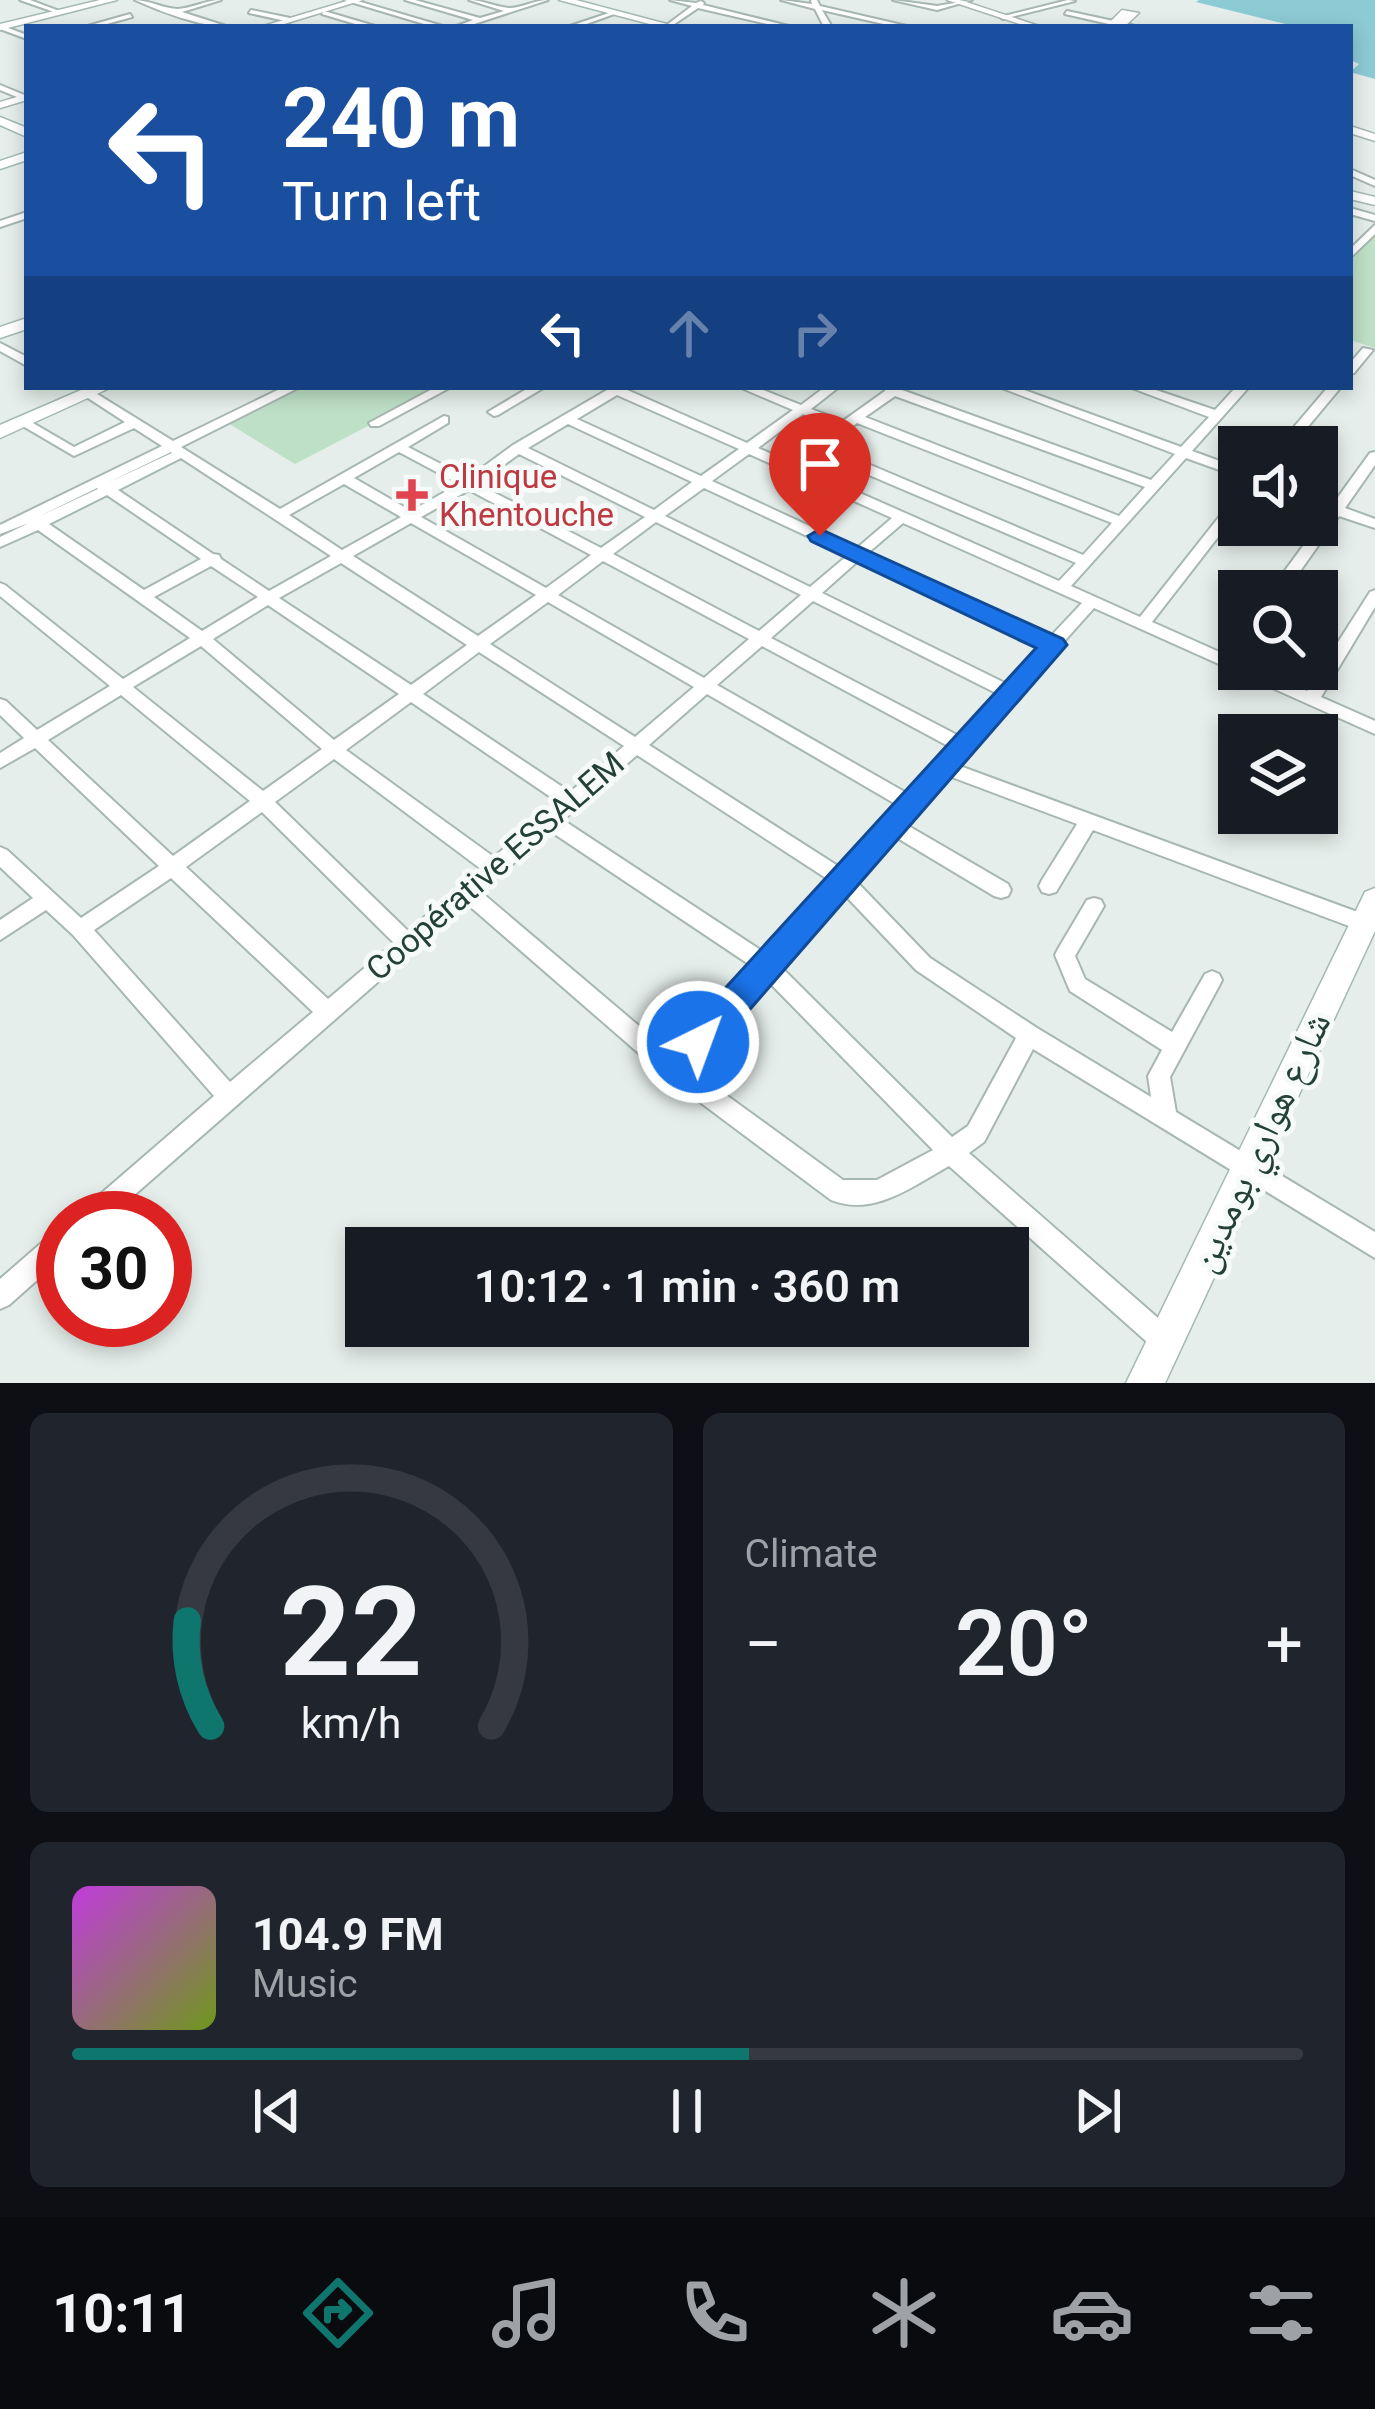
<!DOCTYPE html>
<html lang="en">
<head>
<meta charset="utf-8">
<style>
	:root { --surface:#171b24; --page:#20242c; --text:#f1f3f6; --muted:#9ea1a6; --line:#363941; --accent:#0f766e }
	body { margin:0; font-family:Roboto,"Noto Naskh Arabic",sans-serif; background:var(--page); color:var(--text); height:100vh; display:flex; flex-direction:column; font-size:45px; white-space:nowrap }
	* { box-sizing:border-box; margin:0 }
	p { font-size:39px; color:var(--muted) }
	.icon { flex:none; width:66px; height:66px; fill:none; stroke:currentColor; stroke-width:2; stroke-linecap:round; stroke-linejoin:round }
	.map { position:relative; height:1383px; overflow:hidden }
	.drawer { display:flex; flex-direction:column; gap:30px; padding:30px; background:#0d0f14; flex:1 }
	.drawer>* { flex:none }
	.banner { position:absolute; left:24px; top:24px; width:1329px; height:366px; border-radius:0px; box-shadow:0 6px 18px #0003; background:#1a4fa0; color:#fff; overflow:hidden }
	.tools { position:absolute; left:1218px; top:426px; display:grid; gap:24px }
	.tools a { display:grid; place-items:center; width:120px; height:120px; border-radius:0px; background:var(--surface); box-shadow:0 6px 18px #0003; font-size:60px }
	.speed { position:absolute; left:36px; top:1191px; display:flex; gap:24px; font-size:60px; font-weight:700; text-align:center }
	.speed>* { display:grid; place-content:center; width:156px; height:156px; border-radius:50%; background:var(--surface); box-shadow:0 6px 18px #0003; line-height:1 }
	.speed .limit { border:18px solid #d22; background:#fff; color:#111 }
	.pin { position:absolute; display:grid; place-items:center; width:102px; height:102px; color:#fff; margin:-123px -51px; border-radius:50% 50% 50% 0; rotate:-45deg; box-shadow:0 0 12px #0007 }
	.pin .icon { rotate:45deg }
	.me { position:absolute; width:132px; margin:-66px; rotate:42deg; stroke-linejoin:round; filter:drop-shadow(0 0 9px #0008) }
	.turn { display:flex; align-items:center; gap:42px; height:252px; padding:0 60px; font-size:54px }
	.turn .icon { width:156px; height:156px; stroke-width:2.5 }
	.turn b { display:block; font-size:84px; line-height:102px }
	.lanes { display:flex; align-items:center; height:114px; padding:0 60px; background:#0003; justify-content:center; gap:60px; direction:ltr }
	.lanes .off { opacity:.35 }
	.big { font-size:90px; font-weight:600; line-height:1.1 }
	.drawer .card { flex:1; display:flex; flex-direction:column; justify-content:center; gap:18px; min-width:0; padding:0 42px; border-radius:18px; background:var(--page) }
	.drawer .dial { align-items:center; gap:0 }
	.dial svg { height:312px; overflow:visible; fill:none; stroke:var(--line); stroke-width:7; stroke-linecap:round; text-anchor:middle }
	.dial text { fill:var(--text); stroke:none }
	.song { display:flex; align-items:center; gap:36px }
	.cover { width:144px; height:144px; border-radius:18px; background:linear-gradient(135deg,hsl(290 70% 55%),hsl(80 70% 35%)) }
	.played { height:12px; border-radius:6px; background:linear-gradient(90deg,var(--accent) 55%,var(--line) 55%) }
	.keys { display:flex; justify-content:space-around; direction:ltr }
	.heat { display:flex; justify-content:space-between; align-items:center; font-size:66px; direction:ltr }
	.drawer .tiles { flex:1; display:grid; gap:30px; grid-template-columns:1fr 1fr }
	.card:last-child { grid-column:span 2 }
	.trip { position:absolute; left:345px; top:1227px; width:684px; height:120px; border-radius:0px; background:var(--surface); box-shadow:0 6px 18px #0003; font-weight:600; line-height:120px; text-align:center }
	.tab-bar { display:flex; height:192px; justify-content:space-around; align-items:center; background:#090b0e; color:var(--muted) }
	.tab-bar .icon { width:84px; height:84px }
	.tab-bar .current { color:var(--accent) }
	.tab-bar b { font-size:54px; color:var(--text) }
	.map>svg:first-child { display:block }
	.green { fill:#bee0c6 }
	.water { fill:#8ccad4 }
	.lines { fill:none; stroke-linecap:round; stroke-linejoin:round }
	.minor-casing { stroke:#a7b7b1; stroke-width:4 }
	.tertiary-casing { stroke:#a7b7b1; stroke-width:3 }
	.secondary-casing { stroke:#a3bab2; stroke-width:3 }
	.minor { fill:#fff; fill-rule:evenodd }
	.tertiary { fill:#fff; fill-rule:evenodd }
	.secondary { fill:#fff; fill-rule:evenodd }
	.route { fill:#1a73e8; stroke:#114b97; stroke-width:3 }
	.health-dot { fill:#e0444e; stroke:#f6faf8; stroke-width:4.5 }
	.labels { text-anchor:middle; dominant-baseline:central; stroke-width:10; stroke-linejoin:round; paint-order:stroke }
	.health-label { font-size:33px; fill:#be3a42; stroke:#f6faf8; text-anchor:start }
	.street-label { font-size:33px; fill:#234138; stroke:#f6faf8 }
	.near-street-label { font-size:39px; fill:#234138; stroke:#f6faf8 }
</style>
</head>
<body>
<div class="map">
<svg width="1375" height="1383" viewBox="0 0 1375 1383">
	<rect width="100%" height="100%" fill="#e5eeea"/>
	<path class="green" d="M1375 234V348L1350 340V262Z
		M304 387H443L295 464 228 423Z"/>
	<path class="water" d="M1199 0H1375V79L1350 72 1359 64 1350 60V27H1298L1196 2Z"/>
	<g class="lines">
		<g class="minor-casing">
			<path id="minor" d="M20 0H30L62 12 57 13Z
				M135 0C149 0 164 9 178 9 193 8 206 0 221 0L182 12 229 27C201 27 159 11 135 0Z
				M344 0H354L446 27H434Z
				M405 0H415L480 18 504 11 469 0C483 0 495 7 509 8 522 8 535 0 548 0L465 27H454L473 20Z
				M670 0 696 3 701 1 704 3 703 5 793 27H780L698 8 670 27H664L692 6Z
				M781 0 812 4 811 0H817L820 6 911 27H897L822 10 832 27H824L815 9Z
				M893 0 937 6 972 0 937 10Z
				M1068 0 1075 1 1003 19 1000 17Z
				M251 10 290 18 293 20 290 22 249 13Z
				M324 11 375 26 377 27H365L322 14Z
				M1067 11 1132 25 1136 27H1122L1065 14Z
				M612 12 617 13 578 27H567Z
				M130 14 132 17 96 27H84Z
				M0 25 27 35V39L0 29Z
				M0 85 27 96V101L0 90Z
				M1350 169 1375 180V186L1350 175Z
				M1350 208 1375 215V221L1350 214Z
				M27 212V218L0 227V221Z
				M1375 225V234L1350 258V249Z
				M0 343 27 357V366L0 351Z
				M1363 348 1373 350 1354 373 1350 374V363Z
				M284 387H300L181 447 280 509 444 416 448 417V423L408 447 468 478 513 445 607 390 604 387H627L625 389 747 443 793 410 739 387H756L801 405 825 387H839L811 409 843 421 885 391 886 387H905L902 390 1151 480 1175 454 999 387H1016L1181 447 1209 417 1129 387H1147L1215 410 1236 387H1249L1192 451 1239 468V477L1186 458 1071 586 1140 617 1234 498 1239 497V510L1152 622 1224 654 1233 641 1239 640V669H1258L1307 691 1370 592 1375 590V607L1321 697 1375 721V734L1094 608 967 750 957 765 1371 917 1374 923 1371 929 1364 931 1357 929 1093 830 1056 892 1049 894 1042 892 1039 886 1042 880 1077 824 949 776 905 824 1008 884 1011 890 1008 896 1001 898 994 896 894 836 854 879 930 958 1037 1028 1151 1097 1148 1076 1162 1050 1070 991 1055 955 1058 949 1087 900 1094 898 1101 900 1104 906 1075 956 1085 979 1172 1032 1205 974 1212 971 1219 974 1222 980 1219 986 1170 1077 1176 1112 1375 1232V1258L1033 1049 984 1142 969 1153 1174 1332 1178 1341 1174 1350 1165 1354 1156 1350 949 1166C913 1186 874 1217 831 1200L665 1076 467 904 108 1218H78L82 1210 214 1096 73 935 46 910 0 940V920L33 898 0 867V847L7 850 81 918 159 866 35 748 0 768V753L24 738 0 715V699L6 701 37 730 110 686 0 596V583L5 585 123 679 190 638 38 530 0 547V537L29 523 0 534V525L162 446 134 428 74 456 16 422 22 418 26 419 74 447 125 422 85 396 83 393 89 389 173 441ZM617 395 739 449 701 476 577 419ZM895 396 1145 487 1119 516 865 417ZM803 414 837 428 820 452 822 455 1076 563 1059 581 758 448ZM857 423 1112 523 1083 555 835 450 849 429ZM568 424 692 482 654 510 528 448ZM171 452 172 453 107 483ZM399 452 459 484 411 511 354 478ZM519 454 645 517 601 548 478 484ZM749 454 892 518 857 548 712 481ZM181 458 331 556 269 591 221 559 219 555 213 554 118 490ZM344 484 401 517 342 550 289 515ZM97 488 98 489 38 517ZM704 488 848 555 810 587 665 516ZM469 490 591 555 546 588 421 517ZM107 495 201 559 144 590 49 524ZM656 522 801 595 759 631 613 554ZM411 523 536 595 478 636 353 556ZM903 523 1082 603 1050 637 868 553ZM859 560 1042 646 1007 684 822 593ZM603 561 749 639 704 678 558 595ZM341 563 467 645 411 685 279 598ZM211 566 258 597 202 631 154 597ZM813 601 998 694 959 736 771 638ZM548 602 694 687 635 737 490 644ZM268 605 399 694 334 740 213 639ZM201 646 322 749 263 791 133 687ZM762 646 950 747 940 763 910 795 717 685ZM479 652 624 746 570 792 423 694ZM707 694 899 806 841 868 649 745ZM121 695 250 801 173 856 48 740ZM411 702 558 802 494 857 346 750ZM637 755 829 880 762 951 563 820ZM334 759 481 869 408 931 275 802ZM262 812 394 943 328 999 186 867ZM550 831 750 965 716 1009 672 1054 481 892ZM171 878 313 1012 230 1082 94 930ZM842 892 916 970 1016 1038 968 1126 952 1137 777 963ZM765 978 933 1150 877 1180H843L689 1068 730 1023Z
				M436 387H451L379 426H371L369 423Z
				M530 387H545L498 415 494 416 488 412Z
				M1328 387H1341L1291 447H1277Z
				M1375 452V465L1345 508 1375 519V528L1339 516 1286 591H1270L1328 512 1317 508V499L1333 504 1370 453Z
				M63 1229V1257L9 1305 0 1309V1279L54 1232Z"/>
		</g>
		<g class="tertiary-casing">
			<path id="tertiary" d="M350 0H363L274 27H260Z
				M947 0H960L1042 27H1029Z
				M1122 10 1139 13 1124 27H1105Z
				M27 94V100L0 108V102Z
				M1350 126 1375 134V141L1350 133Z"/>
		</g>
		<g class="secondary-casing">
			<path id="secondary" d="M100 0H117L0 30V24Z
				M559 0H576L678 27H661Z
				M0 117 27 128V137L0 125Z
				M27 152V160L0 169V161Z
				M1350 191 1375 197V205L1350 199Z
				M27 318V329L0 338V327Z
				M88 387H112L0 438V425Z
				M1375 888V931L1165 1383H1126L1365 892Z"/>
		</g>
		<use href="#minor" class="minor"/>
		<use href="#tertiary" class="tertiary"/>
		<use href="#secondary" class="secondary"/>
	</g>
	<path class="route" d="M820 529 1063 639 1067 645 711 1054 698 1059 686 1054 680 1042 686 1031 1036 648 811 541 808 536Z"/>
	<path class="health-dot" d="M406 477h12v12h12v12h-12v12h-12v-12h-12v-12h12z"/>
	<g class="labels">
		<g class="health-label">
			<text x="439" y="476">Clinique<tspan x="439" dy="38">Khentouche</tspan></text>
		</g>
		<g class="street-label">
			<text transform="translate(495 866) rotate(-41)">Coopérative ESSALEM</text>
		</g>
		<g class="near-street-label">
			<text transform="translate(1260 1142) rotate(-65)">شارع هواري بومدين</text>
		</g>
	</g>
</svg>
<div class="tools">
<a><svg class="icon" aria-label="sound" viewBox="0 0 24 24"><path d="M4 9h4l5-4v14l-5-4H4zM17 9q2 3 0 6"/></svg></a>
<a><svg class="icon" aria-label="search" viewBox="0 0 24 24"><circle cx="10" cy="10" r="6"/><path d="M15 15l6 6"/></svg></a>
<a><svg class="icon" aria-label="layers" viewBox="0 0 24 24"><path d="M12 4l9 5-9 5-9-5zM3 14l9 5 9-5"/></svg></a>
</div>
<div class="speed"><div class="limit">30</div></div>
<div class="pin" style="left:820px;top:536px;background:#d93025"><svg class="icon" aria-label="arrive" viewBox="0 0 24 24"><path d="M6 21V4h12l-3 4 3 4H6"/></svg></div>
<svg class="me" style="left:698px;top:1042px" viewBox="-20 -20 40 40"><circle r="17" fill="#1a73e8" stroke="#fff" stroke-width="3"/><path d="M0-11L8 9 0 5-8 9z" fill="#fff"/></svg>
<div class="trip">10:12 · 1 min · 360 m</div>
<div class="banner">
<div class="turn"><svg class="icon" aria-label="left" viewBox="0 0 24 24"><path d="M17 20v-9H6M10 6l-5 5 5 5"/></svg><div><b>240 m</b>Turn left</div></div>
<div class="lanes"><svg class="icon" aria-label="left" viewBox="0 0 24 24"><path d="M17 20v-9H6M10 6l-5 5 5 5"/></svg><svg class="icon off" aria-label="ahead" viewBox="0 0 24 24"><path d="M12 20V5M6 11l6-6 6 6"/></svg><svg class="icon off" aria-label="right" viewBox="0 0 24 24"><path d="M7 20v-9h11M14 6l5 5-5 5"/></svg></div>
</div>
</div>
<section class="drawer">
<div class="tiles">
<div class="card dial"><svg viewBox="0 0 100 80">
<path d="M14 69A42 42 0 1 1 86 69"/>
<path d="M14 69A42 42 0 0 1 8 42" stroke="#0f766e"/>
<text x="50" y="56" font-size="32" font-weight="700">22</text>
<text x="50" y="72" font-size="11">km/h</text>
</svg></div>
<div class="card"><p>Climate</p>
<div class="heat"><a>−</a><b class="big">20°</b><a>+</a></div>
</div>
<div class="card">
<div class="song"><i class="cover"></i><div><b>104.9 FM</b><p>Music</p></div></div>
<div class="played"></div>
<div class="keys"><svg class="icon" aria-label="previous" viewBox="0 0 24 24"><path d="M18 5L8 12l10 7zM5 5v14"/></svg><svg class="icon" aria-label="pause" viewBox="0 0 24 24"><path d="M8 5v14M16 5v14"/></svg><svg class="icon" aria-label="next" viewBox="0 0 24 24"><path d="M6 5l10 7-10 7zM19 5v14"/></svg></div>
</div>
</div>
</section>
<nav class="tab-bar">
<b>10:11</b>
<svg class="icon current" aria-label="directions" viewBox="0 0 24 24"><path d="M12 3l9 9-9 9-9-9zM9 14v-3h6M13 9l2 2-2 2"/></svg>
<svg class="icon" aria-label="music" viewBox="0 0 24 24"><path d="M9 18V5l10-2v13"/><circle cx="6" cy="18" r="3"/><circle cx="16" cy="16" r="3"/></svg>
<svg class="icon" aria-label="phone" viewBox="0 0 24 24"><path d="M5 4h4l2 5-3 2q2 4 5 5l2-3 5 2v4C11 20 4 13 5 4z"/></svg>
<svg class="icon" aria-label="climate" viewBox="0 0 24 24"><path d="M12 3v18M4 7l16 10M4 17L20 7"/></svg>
<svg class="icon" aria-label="car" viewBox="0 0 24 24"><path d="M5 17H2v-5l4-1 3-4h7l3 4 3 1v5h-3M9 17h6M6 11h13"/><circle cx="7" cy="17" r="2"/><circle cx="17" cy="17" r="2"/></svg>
<svg class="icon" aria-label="filters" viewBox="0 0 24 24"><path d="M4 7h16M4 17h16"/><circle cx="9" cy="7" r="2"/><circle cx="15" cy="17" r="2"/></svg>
</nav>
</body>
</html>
